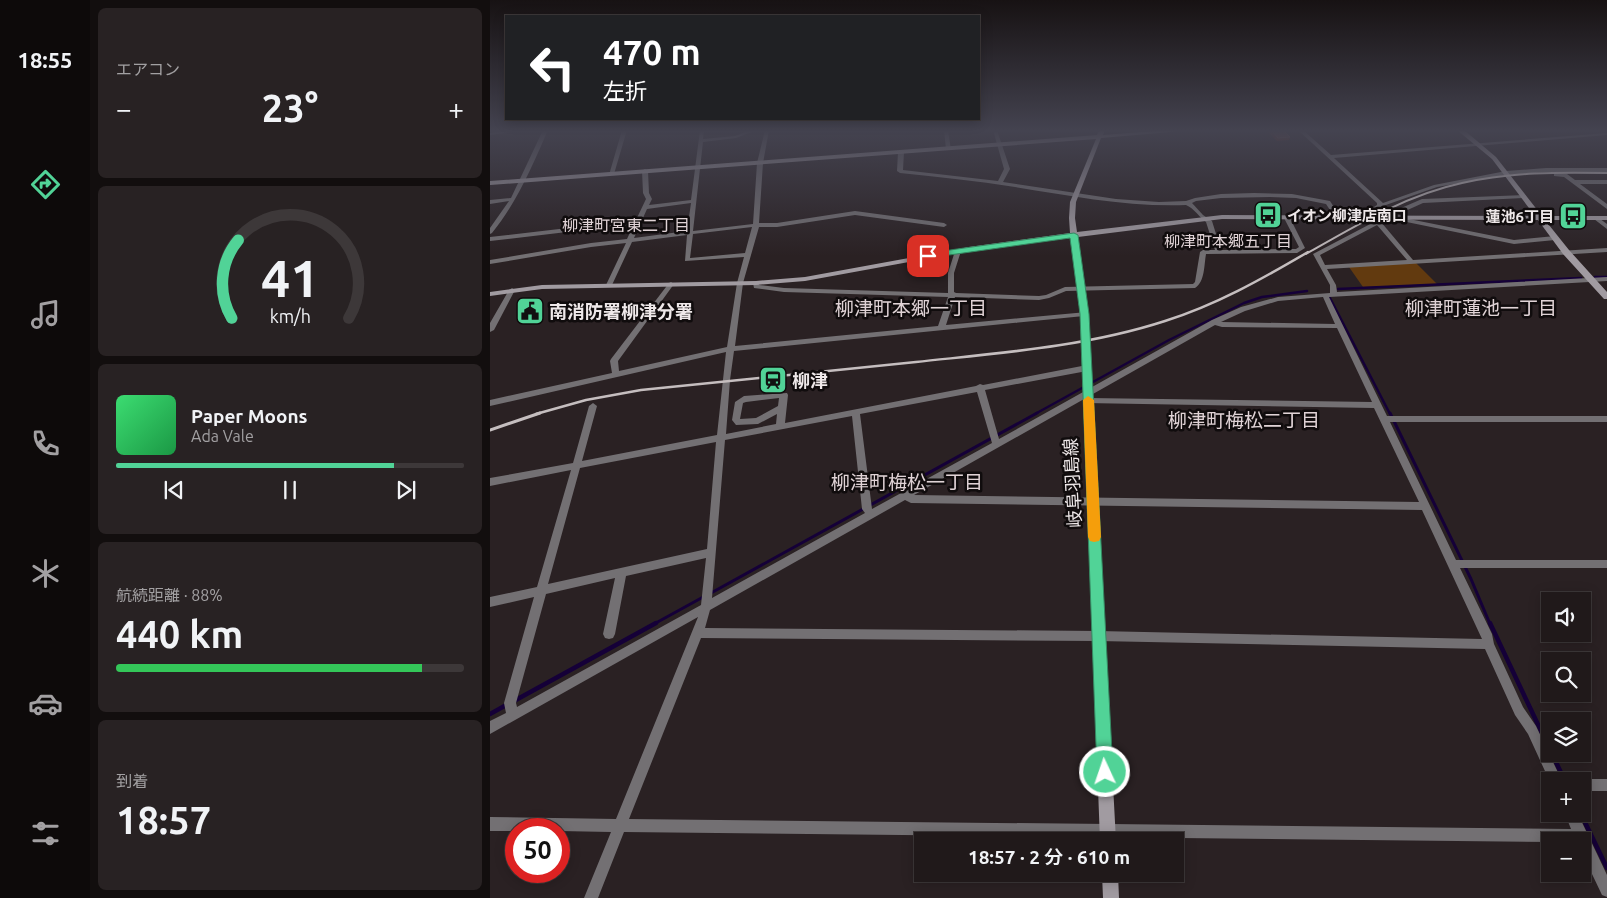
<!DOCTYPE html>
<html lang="ja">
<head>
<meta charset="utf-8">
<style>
	:root { --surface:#20191a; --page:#282223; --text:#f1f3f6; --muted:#a2a0a2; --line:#3d3839; --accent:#51d397 }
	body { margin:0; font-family:Ubuntu,"Noto Sans JP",sans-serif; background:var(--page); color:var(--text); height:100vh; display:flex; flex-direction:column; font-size:19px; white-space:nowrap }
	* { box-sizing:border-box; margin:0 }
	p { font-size:16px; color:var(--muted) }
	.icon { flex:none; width:28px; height:28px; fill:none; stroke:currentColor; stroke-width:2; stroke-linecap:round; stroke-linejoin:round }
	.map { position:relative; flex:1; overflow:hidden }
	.details { display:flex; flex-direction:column; gap:8px; padding:8px; background:#120e0e; width:400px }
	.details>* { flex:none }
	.hud { position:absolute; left:15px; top:15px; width:475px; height:105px; border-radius:0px; box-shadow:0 2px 12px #0003,0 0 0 1px var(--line); background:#202124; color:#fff; overflow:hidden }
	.buttons { position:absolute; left:1051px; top:592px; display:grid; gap:10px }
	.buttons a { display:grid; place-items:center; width:50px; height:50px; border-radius:0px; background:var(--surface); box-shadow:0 2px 12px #0003,0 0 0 1px var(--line); font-size:25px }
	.speed { position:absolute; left:15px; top:818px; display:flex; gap:10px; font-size:25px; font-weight:700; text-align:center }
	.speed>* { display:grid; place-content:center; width:65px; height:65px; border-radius:50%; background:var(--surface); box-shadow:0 2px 12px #0003,0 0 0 1px var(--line); line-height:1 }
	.speed .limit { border:8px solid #d22; background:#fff; color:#111 }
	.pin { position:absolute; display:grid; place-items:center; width:42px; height:42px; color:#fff; margin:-21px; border-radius:10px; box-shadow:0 2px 8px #0006 }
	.me { position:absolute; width:55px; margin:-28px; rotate:357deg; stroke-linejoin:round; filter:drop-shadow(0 0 4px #0008) }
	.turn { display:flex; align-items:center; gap:18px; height:105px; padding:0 15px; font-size:22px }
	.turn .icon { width:65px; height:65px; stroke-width:2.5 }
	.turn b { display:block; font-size:35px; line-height:42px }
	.big { font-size:38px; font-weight:600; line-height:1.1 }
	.details .tile { flex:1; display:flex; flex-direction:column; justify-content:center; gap:8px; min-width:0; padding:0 18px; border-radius:8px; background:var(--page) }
	.details .dial { align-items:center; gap:0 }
	.dial svg { height:130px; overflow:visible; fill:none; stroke:var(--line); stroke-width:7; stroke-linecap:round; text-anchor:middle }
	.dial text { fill:var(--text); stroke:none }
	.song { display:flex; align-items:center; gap:15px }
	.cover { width:60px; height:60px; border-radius:8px; background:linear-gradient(135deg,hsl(140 70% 55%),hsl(140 70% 35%)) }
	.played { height:5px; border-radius:2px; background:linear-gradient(90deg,var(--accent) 80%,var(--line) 80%) }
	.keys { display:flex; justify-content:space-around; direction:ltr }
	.heat { display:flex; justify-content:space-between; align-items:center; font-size:28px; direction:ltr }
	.charge { height:8px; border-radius:4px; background:linear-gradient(90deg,#34c759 88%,var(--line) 0) }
	.trip { position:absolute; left:424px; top:832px; width:270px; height:50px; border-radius:0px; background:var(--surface); box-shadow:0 2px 12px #0003,0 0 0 1px var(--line); font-weight:600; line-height:50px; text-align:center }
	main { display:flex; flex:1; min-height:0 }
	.dock { display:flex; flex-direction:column; width:90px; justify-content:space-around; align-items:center; background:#0d0a0a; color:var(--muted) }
	.dock .icon { width:35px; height:35px }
	.dock .on { color:var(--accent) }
	.dock b { font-size:22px; color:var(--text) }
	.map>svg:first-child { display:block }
	.green { fill:#623a0f }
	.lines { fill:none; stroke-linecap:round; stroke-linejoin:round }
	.stream-far2 { stroke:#150038; stroke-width:2.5 }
	.stream-far1 { stroke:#150038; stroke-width:3 }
	.stream { stroke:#150038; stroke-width:4.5 }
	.street { fill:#737073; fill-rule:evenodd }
	.secondary { fill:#a19ba1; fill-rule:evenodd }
	.rail-far2 { stroke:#c5bebf; stroke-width:2 }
	.rail-far1 { stroke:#c5bebf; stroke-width:2.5 }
	.rail { stroke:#c5bebf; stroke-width:3 }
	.wall { fill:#67261d }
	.building { fill:#763b33; stroke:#885650 }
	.route { fill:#51d397; stroke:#358962 }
	.slow { fill:#f59e0b }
	.labels { text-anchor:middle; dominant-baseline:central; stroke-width:5; stroke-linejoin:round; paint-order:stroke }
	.far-poi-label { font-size:15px; font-weight:bold; fill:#eee8e9; stroke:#100c0d; text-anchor:start }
	.far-neighbourhood-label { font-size:16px; fill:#e0d3d6; stroke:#100c0d }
	.poi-label { font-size:18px; font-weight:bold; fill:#eee8e9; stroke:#100c0d; text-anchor:start }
	.street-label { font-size:18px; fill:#eee8e9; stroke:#100c0d }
	.neighbourhood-label { font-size:19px; fill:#e0d3d6; stroke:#100c0d }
</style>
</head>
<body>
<main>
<nav class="dock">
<b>18:55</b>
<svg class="icon on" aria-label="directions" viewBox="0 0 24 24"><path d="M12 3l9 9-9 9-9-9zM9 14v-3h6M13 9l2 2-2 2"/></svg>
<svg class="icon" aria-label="music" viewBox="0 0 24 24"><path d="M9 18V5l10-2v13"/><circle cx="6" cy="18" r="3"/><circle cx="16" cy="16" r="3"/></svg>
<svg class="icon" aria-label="phone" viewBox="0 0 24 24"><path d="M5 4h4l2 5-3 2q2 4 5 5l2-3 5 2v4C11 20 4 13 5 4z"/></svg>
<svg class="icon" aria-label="climate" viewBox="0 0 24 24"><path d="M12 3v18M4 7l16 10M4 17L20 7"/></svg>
<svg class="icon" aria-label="car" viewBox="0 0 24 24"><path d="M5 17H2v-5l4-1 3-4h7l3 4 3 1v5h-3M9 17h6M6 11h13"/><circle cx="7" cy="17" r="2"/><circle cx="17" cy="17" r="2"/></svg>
<svg class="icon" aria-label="filters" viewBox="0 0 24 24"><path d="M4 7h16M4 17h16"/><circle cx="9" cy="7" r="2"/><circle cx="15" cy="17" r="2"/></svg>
</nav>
<section class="details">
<div class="tile"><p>エアコン</p>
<div class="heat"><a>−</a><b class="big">23°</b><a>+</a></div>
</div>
<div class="tile dial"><svg viewBox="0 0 100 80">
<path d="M14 69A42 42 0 1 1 86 69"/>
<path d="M14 69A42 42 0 0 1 18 21" stroke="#51d397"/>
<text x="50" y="56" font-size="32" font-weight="700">41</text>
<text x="50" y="72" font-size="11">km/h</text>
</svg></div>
<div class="tile">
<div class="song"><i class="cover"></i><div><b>Paper Moons</b><p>Ada Vale</p></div></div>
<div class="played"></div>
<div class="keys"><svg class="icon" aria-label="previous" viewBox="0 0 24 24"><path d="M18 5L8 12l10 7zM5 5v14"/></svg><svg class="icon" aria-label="pause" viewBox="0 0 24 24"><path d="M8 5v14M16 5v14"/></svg><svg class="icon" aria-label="next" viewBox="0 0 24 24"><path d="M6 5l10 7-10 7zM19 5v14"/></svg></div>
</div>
<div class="tile"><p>航続距離 · 88%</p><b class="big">440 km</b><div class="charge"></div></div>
<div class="tile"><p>到着</p><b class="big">18:57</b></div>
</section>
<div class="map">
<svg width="1117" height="898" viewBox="0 0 1117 898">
	<rect width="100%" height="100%" fill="#2a2123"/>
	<path class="green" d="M926 263 947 284 873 287 859 267Z"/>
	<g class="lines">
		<path class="stream-far2" d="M1105 277H1117
			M848 289 1091 278
			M840 298 900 414
			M545 414 679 340 754 303 772 297 817 291"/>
		<path class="stream-far1" d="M900 413 981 579 1000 624
			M221 593 547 413
			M164 624 215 596"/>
		<path class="stream" d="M1000 623 1060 750
			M24 701 166 623
			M0 714 18 704
			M1062 754 1075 781
			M1091 814 1117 868"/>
		<path class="street" d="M20 130H37L0 135V133Z
			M53 130H58C42 167 27 202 2 233L0 234V228L19 201 0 204V200L21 198Z
			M132 130H137L124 174 119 175Z
			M210 130H214L213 139 245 136 260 130H267L246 138 213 142 203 231 263 224 267 163 275 130H279L273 163 269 223H287L365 211 454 223 457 225 454 227 365 215 287 227H269L253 283 245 346 448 326 458 297 294 292 264 288 263 283 266 281 268 282 269 285 294 288 458 293V273L465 251 468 249 471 251 464 273V292L466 293 549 296 556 295 575 287 703 284 705 282 710 252 713 250H725L716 222C709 217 704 208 696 205 638 207 582 196 525 187 487 181 448 177 410 173L407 171 408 152 411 150 414 152 413 170 508 181 514 169 503 130H507L520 169 513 182 626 199 669 202 696 201 705 198 731 194 764 193 802 194 840 201 851 218 846 219 836 204 806 198 780 197 731 198 706 201 702 203 713 215 722 221 731 250 806 249 809 247 794 218 797 216 800 218 815 248 807 253 716 254C714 265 715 282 705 288L576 291 559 298 549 300 465 297 456 325 597 312V316H594L244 351 240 380 236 434 286 424 287 414 268 424 246 425 242 420 245 402 254 396 297 393 298 395 295 423 486 386 490 384 493 385 597 365 600 366 601 368 600 370 597 371 495 390 509 439 722 320 751 307 788 297 840 293V285L823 254 886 221 888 218 932 199 1035 195 1036 196 1033 198 933 203 891 222 923 260 1117 248V252L837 269 846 285 847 292 1117 277V281L839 297 897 416H1117V422H900L966 560H1117V568H970L1002 634 1004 644 1033 707 1046 726 1072 781 1060 782 1038 734 1025 715 995 649 608 641 211 638 139 819 1081 829 1075 814H1088L1117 875V897L1112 895 1092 853V841H1060V842L134 832 108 898H94L121 832 69 831V829H26V831H0V817L126 819 208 617 0 734V721L16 713 14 703 44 597 0 607V597L47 587 81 470 0 486V478L83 463 99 406 103 403 107 406 92 461 227 435 236 352 0 406V400L122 373 120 361 121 359 179 283 181 282 184 284 128 361 129 371 237 347 247 283 254 257 195 261 197 235 142 242 122 285 119 287 116 285 136 243 101 247 0 264V260L101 243 137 239 144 224 0 241V237L146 220 156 199 153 193 152 171 155 169 158 171 159 193 162 199 159 205 201 200ZM201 203 197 231 144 238 157 209ZM887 225 917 260 835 265 830 255ZM262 227 255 253 200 258 203 234ZM833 297 845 324 731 322 755 311 788 301ZM725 325 732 327 847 328 882 402 598 398 595 399 594 401 595 403 884 408 929 502 424 495ZM487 392 502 443 382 509 370 414ZM289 398 288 406 266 418 250 419 253 403 256 402ZM362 416 372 509 375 513 222 598 235 440ZM226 442 217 549 58 584 90 468ZM415 500 421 503 932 510 992 639 608 631 215 628 220 610ZM216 558 211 605 27 707 26 703 56 594 125 578 113 634 115 638 119 639 123 638 125 634 136 576Z
			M454 130H458L461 150 456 149Z
			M808 130H813L841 155 1117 133V135L844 158 893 203 944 185 1016 171 1056 168H1117V172H1056L1016 175 947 187 893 206 873 220 870 218 873 214 887 205V203Z
			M1066 173 1077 174 1085 180H1117V184H1090L1117 204V209L1074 177 1064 176V174Z
			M904 216 1024 240 1065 236 1068 238 1065 240 1024 244 902 219 901 218Z
			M1106 216 1117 224V229L1104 219 1103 218Z
			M22 288 25 290 4 330 0 332V323L19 290Z
			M1092 779H1117V791H1092V781H1087Z"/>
		<path class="secondary" d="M609 130H615L613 135 676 130H704L611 138 586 202 585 218 587 232 732 215 1045 216 1002 159 967 130H974L1006 157 1052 216H1117V220H1055L1079 250 1117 292V299H1114L1073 254 1048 220 732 219 588 237 598 314 626 841H610L590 314 581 238 479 251 315 281 266 285 52 289 0 296V292L52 285 266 281 315 277 479 247 580 233 579 218 580 202 606 139 0 185V181L607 135Z
			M612 874H628L629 898H613Z"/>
		<path class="rail-far2" d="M816 254C865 226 916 195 972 183 1020 172 1069 172 1117 173"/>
		<path class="rail-far1" d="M46 414 96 400 151 390C242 380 334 371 426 362 509 353 595 347 675 321 726 305 772 279 818 252"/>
		<path class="rail" d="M0 430 50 413"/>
	</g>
	<path class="wall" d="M778 130H793L800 137 799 140 787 141 778 132Z"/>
	<path class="building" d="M781 130H793L800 137 788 138Z"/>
	<linearGradient id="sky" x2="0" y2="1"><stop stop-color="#171213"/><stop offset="0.51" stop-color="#444350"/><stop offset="1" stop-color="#444350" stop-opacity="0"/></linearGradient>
	<rect width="1117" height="256" fill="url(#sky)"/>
	<path class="route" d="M584 233 588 235 599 314 623 772 621 778 615 781 609 778 607 772 590 314 580 238 438 258 434 256 438 253Z"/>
	<path class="slow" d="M598 396 604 400 611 537 609 541 604 542 600 541 598 537 593 400Z"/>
	<defs>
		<g id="bus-square" transform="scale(1.4375)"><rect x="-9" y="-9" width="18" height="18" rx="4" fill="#51d397" stroke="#100c0d"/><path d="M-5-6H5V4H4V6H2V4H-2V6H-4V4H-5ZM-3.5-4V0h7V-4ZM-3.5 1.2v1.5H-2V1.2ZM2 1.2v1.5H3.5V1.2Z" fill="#111"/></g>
		<g id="civic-square" transform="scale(1.4375)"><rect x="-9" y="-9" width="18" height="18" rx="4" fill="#51d397" stroke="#100c0d"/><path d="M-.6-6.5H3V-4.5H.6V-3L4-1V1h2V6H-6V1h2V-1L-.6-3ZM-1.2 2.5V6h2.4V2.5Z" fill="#111"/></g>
		<g id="station-square" transform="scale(1.4375)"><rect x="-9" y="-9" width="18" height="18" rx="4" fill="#51d397" stroke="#100c0d"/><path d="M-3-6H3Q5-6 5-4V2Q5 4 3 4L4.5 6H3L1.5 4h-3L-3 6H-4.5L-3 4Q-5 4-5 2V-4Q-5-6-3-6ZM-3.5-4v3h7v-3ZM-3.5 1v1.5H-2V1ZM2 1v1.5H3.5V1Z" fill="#111"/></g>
	</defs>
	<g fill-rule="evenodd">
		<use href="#bus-square" x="778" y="215"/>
		<use href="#bus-square" x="1083" y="216"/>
		<use href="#civic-square" x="40" y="311"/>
		<use href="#station-square" x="283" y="380"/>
	</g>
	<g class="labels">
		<g class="far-poi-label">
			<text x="797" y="215">イオン柳津店南口</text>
			<text x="1064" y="216" text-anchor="end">蓮池6丁目</text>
		</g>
		<g class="far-neighbourhood-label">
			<text x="136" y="225">柳津町宮東二丁目</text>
			<text x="738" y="241">柳津町本郷五丁目</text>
		</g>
		<g class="poi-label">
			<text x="59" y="311">南消防署柳津分署</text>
			<text x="302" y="380">柳津</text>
		</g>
		<g class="street-label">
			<text transform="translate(582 483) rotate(-93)">岐阜羽島線</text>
		</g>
		<g class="neighbourhood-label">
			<text x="421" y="308">柳津町本郷一丁目</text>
			<text x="991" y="308">柳津町蓮池一丁目</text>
			<text x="754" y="420">柳津町梅松二丁目</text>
			<text x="417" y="482">柳津町梅松一丁目</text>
		</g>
	</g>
</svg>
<div class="buttons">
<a><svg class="icon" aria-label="sound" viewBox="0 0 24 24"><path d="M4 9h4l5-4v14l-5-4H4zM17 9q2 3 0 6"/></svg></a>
<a><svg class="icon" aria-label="search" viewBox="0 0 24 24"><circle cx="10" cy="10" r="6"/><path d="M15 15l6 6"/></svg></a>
<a><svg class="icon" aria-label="layers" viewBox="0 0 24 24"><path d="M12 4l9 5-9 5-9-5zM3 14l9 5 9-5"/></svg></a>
<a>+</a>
<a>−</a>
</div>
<div class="speed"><div class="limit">50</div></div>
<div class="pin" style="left:438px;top:256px;background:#d93025"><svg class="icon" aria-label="arrive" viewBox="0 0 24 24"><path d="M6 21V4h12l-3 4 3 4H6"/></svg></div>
<svg class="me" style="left:615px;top:772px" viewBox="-20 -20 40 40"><circle r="17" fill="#51d397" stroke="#fff" stroke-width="3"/><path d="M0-11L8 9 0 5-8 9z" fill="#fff"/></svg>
<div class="trip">18:57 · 2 分 · 610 m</div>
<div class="hud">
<div class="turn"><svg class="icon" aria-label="left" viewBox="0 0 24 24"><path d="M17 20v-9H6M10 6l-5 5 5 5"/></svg><div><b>470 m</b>左折</div></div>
</div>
</div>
</main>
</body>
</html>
